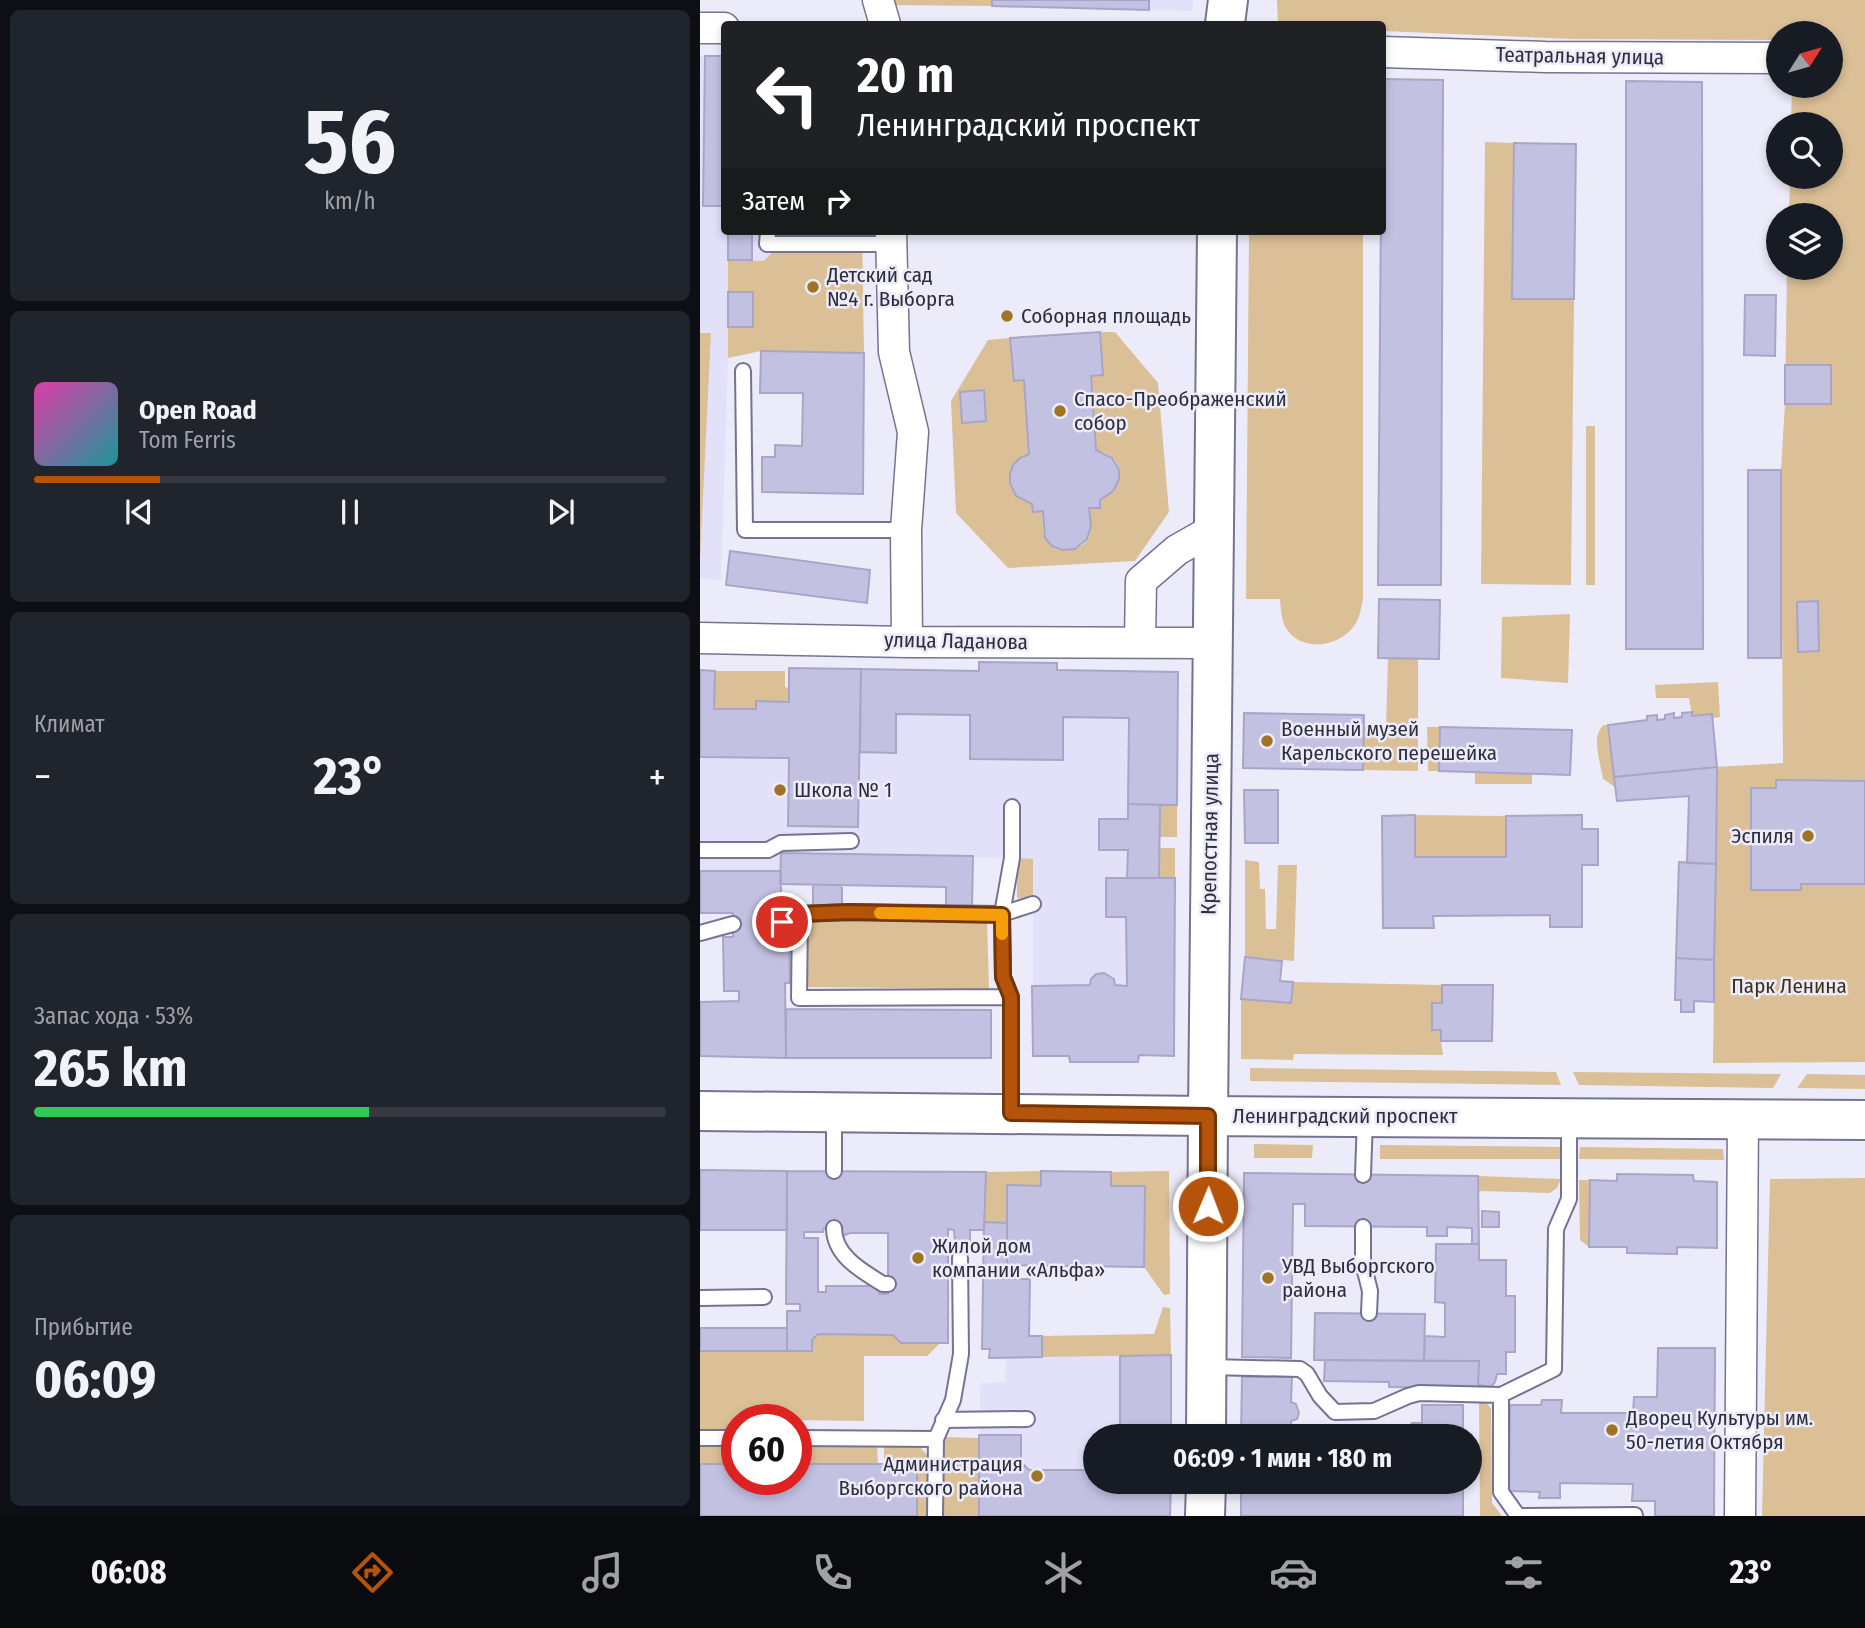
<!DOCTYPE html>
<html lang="ru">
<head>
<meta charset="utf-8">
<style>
	:root { --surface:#171b24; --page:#20242c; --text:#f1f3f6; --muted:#9ea1a6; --line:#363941; --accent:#b45309 }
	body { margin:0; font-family:"Fira Sans Condensed",sans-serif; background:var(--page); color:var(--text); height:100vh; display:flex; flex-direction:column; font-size:26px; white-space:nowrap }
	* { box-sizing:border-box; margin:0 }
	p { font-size:23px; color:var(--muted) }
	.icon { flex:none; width:38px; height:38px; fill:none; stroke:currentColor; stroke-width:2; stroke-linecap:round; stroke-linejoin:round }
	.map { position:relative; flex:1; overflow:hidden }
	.details { display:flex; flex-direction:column; gap:10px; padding:10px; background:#0d0f14; width:700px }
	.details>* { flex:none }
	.top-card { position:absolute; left:21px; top:21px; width:665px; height:214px; border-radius:7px; box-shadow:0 4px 10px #0003; background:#202124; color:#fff; overflow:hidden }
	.needle { width:46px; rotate:53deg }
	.controls { position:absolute; left:1066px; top:21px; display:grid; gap:14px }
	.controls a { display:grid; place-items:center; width:77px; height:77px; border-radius:50%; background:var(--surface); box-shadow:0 4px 10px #0003; font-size:35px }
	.speed { position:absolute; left:21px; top:1404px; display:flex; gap:14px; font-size:35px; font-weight:700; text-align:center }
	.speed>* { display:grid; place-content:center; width:91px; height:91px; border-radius:50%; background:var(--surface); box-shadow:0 4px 10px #0003; line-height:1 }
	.speed .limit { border:10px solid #d22; background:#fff; color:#111 }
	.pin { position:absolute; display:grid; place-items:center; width:60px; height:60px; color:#fff; margin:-30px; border:4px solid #fff; border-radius:50%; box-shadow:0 2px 7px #0007 }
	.me { position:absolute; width:77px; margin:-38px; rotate:1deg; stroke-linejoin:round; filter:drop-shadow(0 0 5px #0008) }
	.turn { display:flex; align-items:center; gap:24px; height:147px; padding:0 21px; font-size:32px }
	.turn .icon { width:91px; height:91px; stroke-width:2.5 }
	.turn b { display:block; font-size:49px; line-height:60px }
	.then { display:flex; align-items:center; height:66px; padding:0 21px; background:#0003; gap:14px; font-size:26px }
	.big { font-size:52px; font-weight:700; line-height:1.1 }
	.details .card { flex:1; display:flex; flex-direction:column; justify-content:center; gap:10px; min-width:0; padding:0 24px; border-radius:10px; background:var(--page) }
	.details .dial { align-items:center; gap:0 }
	.dial b { font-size:91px; line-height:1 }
	.song { display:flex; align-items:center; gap:21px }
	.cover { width:84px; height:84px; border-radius:10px; background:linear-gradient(135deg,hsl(320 70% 55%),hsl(180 70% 35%)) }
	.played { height:7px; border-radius:4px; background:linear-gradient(90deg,var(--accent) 20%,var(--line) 20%) }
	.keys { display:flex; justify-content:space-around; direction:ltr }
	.heat { display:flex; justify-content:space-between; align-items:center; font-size:38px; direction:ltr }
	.charge { height:10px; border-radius:5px; background:linear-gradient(90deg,#34c759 53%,var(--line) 0) }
	.trip { position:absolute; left:383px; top:1424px; width:399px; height:70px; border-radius:35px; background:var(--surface); box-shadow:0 4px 10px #0003; font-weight:700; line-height:70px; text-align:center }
	.dock { display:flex; height:112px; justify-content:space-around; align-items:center; background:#090b0e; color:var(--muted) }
	.dock .icon { width:49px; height:49px }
	.dock .selected { color:var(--accent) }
	.dock b { font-size:32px; color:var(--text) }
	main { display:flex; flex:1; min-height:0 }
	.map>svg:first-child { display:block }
	.built { fill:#e3e1fa }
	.green { fill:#dbbf97 }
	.building { fill:#c3c1e2; stroke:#a8a5c6; stroke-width:2; fill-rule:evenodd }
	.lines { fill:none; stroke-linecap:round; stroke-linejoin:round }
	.lane-casing { stroke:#767392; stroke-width:18 }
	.street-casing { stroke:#767392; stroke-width:33 }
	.secondary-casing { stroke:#767392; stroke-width:42 }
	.primary-casing { stroke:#767392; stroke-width:42 }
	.lane { stroke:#fff; stroke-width:14 }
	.street { stroke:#fff; stroke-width:30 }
	.secondary { stroke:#fff; stroke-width:38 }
	.primary { stroke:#fff; stroke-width:38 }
	.route-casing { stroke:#753606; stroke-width:18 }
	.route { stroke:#b45309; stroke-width:12 }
	.slow { stroke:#f59e0b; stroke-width:12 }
	.poi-dot { fill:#a17325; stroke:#ecebf9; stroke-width:2.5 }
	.labels { text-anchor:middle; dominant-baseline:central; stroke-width:5; stroke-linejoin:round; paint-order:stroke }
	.street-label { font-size:21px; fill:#2e2d3a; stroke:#ecebf9 }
	.poi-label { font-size:21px; fill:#2e2d3a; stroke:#ecebf9; text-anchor:start }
	.park-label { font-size:21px; fill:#412f15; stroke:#ecebf9 }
</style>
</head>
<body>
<main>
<section class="details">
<div class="card dial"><b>56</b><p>km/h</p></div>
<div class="card">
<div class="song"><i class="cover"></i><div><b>Open Road</b><p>Tom Ferris</p></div></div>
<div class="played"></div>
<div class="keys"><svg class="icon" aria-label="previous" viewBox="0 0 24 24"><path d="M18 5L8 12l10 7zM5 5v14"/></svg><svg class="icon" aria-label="pause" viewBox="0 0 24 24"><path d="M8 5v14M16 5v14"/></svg><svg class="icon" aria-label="next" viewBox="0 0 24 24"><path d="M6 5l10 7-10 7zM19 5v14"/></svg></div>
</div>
<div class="card"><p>Климат</p>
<div class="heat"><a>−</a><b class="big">23°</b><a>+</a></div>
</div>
<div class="card"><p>Запас хода · 53%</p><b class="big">265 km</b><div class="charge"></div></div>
<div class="card"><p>Прибытие</p><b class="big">06:09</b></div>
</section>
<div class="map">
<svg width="1165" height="1516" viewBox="0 0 1165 1516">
	<rect width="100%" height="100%" fill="#ecebf9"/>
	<path class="built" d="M292 0H493V11L292 6Z
		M0 56H24V231H162V312L64 261 28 260V358L21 580 0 578Z
		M279 662 357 663 358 670 478 672 477 805 428 804V819H400L399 849 428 850V878H475L474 1056 439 1055 438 1062H370L369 1056H333V859L82 853 81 871H0V670L15 671V709L56 701H89V668L279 671Z
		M471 1355V1437H396V1482H471L470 1516H279L280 1389 282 1383 305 1382 306 1357Z"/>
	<path class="green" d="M189 0H292V6L189 5Z
		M577 0H1165V1062L1013 1063 1017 767 1083 763 1081 470 1085 404 1087 268H1130V215H1089L1090 177H1130V124H1091L1092 86H1130V33H1078V40L873 39 683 31 682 24H578Z
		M785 142 814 143 812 298 874 299 871 585 781 584Z
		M74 231H162L164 353 61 351 28 358V327H53V292H28V260L64 261 74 250Z
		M549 231H663V600C661 607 660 615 657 621 645 645 606 654 588 631 581 622 581 610 580 599H546Z
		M400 332H415L458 383 469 512 435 561 308 568 256 513 251 401 288 340 310 338 314 381 324 380 329 454C301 463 306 497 332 504L333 512 343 511C343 518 342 527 344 534 350 555 381 556 389 536 392 528 390 517 389 508L400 507V500C425 487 427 456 396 450L391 376 403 375Z
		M0 333H11L0 559Z
		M886 426H895V585H886Z
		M870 614 868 683 801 678 802 617Z
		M688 659H718V771L663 770 664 727H686Z
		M15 671H85V687L89 688V702L57 701 56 709H14Z
		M1018 682 1020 717 1013 718 1012 714 992 716 989 698H956L955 685Z
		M904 725H908L915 787 903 779C901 764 890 735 904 725Z
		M727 727H740L739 771H728Z
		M775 773 832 774V784H775Z
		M460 805H477V837H459Z
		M715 815 806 816V857H715Z
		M459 848H475V878H459Z
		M317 858 333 859V899L317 898Z
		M545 860 559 862 560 889H565L566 929H576L578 865H597L594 961 545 957Z
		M150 920H287L289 989 107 987 106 922Z
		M593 982 742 985 741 1041 743 1055 594 1054 593 1060 541 1059V999L590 1003Z
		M550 1068 856 1072 861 1085 550 1081Z
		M873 1072 1081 1074 1073 1088 879 1085Z
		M1107 1074 1165 1075V1089L1097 1088Z
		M554 1144 613 1145 612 1158H554Z
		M680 1145 861 1147V1159H680Z
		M880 1147 1023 1149 1024 1160 879 1159Z
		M341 1171V1186H307V1223L284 1222 286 1172Z
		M469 1171 470 1294 464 1295 444 1267 445 1187 411 1186V1172Z
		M778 1176 861 1179 857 1188 850 1193 778 1191Z
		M1165 1178V1516H1062L1070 1179Z
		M879 1180H890L889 1247 880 1240Z
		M463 1307 470 1308 471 1355 342 1357V1336L454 1334Z
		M118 1334 193 1335 201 1343H240L227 1356H164V1421L37 1419V1430H0V1351H111L112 1340Z
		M779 1400 786 1402 791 1409 792 1503 802 1516H780Z
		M242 1437 279 1438V1516H241Z
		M0 1446H27L28 1464H0Z
		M110 1446H177L178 1464H110Z
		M184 1446 220 1447 229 1457 230 1516H217L184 1464Z"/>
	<path class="building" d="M292 0H449V10L292 6Z
		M5 56H24V206H3Z
		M682 79 743 80 741 585H678Z
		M926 81 1002 82 1003 649H926Z
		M814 143 876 144 874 299H812Z
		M28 231H52V260H28Z
		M28 292H53V327H28Z
		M1045 295H1076L1075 356 1044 355Z
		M400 332 403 375 391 376 396 450 412 458 419 470V479L413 491 400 500V508H389L391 526 387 539 375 549 363 550 352 546 345 538 343 511 333 512 332 504 316 496 310 483V474L313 465 320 458 329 454 324 380 314 381 310 338Z
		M61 351 164 353 163 494 62 492V457H75V445L102 446 103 393H60Z
		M1085 365H1131V404H1085Z
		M284 390 286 421 262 423 260 392Z
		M1048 470H1081V658H1048Z
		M30 551 170 570 167 603 26 585Z
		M679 599 740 600 739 659 678 658Z
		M1118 601 1119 651 1098 652 1097 602Z
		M279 662 357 663V670L478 672 477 805 428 804 429 718 363 717V760L270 759V715L196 714V753L160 752 161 669 279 671Z
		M89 668 161 669 158 827 88 826 89 758 0 757V670L15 671 14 709H56V701L89 702Z
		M992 712V716L1012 714 1017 767 914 777 908 725 947 720V716L957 715V720L965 719V715L974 713V718L982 717V713Z
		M544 713 664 715 663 770 543 768Z
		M740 727 872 730 870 775 739 771Z
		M1017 767 1016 864 987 863 989 796 917 801 914 777Z
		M1076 780 1165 781V884H1101V890H1051V788H1076Z
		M544 790H578V843H545Z
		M428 804 460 805 459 878H427L428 850H399V819H428Z
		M715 815V857H806V816L882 815V829H898V865H882V927H850V915L733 916 734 928H683L682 816Z
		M81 853 273 856 272 909 246 908V887L80 884Z
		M979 862 1016 864 1014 960 976 958Z
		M0 871H81V936L89 935 90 983H85L86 1058 0 1056V1002L39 1001V991H24L23 937H33V913H0Z
		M406 878H475L474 1056 439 1055 438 1062H370L369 1056H333L332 986 390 985 391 979 396 974 404 973 414 979 415 985 427 986 426 917H406Z
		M113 885H142V905H113Z
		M545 957 582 961 580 981 593 982 591 1003 541 999Z
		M976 958 1014 960V1002L994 1001V1012H981V1000H975Z
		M742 985H793L792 1041H741V1030H732V1003H742Z
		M86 1009 291 1010V1058H86Z
		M0 1170 87 1171V1230H0Z
		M87 1171 286 1172 284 1230H270V1243L262 1249 255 1243 254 1230 248 1229V1343H201L193 1335 118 1334 112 1340V1351H87V1311H100V1304H86ZM124 1228H134L142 1236 150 1233H188V1294H179V1286H126V1292H118V1238H104V1232H123Z
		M341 1171 411 1172V1186H445L444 1267 307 1265V1185L341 1186Z
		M544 1173 778 1176 779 1244H772V1228L747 1227V1236H727V1227L605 1226V1204H593L591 1358 542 1357Z
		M917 1174 993 1175 994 1181 1017 1182V1248L977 1247V1254L927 1253V1247H889L890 1180 917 1181Z
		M782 1211 799 1212V1227H782Z
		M284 1222 307 1223V1265H296V1279H330L329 1336H342V1357L289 1358 290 1349H282Z
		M736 1244H779V1260H806V1296H815V1352H806V1374H797L795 1382 791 1387 778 1385 779 1361H724L725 1336 745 1337V1303L735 1302Z
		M615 1313 725 1314 724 1361 614 1360Z
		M0 1328H87V1351H0Z
		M958 1348H1015L1014 1516H955V1501H932L933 1484 860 1483V1498H839L840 1492 809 1491 810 1405H841L842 1400H862L861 1413H933L934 1397H957Z
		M471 1355V1437H420V1356Z
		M625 1360 779 1361 778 1388 689 1387V1382L624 1381Z
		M542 1377H592L591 1402 596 1404 599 1413 597 1419 591 1421V1437H541Z
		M722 1405H763V1437L712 1436 707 1429 712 1423H722Z
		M279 1435H321V1462L329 1470H396V1482H471L470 1516H279Z
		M0 1464H37V1479H96V1464H217V1516H0Z
		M541 1482H763V1516H541Z"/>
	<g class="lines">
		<g class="lane-casing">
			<path id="lane" d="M68 231 67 244H191
				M43 371 45 530H206
				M0 850H68L81 843 151 841
				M100 914 99 998 311 997
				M82 922 100 914 149 912 302 914 333 904
				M0 933 33 924
				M311 1112V997L303 977 302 914 312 858V807
				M134 1171V1113
				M663 1175 665 1118
				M663 1227V1263L670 1291 669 1313
				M134 1228C134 1256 162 1271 183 1284H188
				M0 1298 64 1297
				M509 1367 600 1369 607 1374 620 1396 635 1412 674 1411 708 1396 719 1393 801 1395
				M243 1420 327 1419
				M0 1438H37
				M96 1438 236 1439 235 1516
				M236 1439 253 1400 261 1354 260 1258
				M818 1516 801 1492V1395L854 1369 856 1229 869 1199V1121
				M818 1516 935 1515"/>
		</g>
		<g class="street-casing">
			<path id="street" d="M178 0 185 24
				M0 28H24
				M682 52 845 57 1077 58
				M191 231 194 352 213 432 206 530 207 642
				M0 638 207 642 512 643
				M440 642 441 581 477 550 514 529
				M1040 1516 1043 1118"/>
		</g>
		<g class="secondary-casing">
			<path id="secondary" d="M525 24 528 0
				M0 1111 508 1116 517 231"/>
		</g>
		<g class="primary-casing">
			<path id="primary" d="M506 1437 508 1116 1165 1120
				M505 1516 506 1482"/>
		</g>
		<use href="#lane" class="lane"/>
		<use href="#street" class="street"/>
		<use href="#secondary" class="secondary"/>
		<use href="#primary" class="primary"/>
	</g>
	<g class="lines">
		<g class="route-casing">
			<path id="route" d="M82 922 100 914 149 912 302 915 303 977 311 997V1113L508 1116V1206"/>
		</g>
		<use href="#route" class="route"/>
		<path class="slow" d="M180 913 302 915V934"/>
	</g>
	<g class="poi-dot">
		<circle cx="113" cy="287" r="7"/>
		<circle cx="307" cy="316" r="7"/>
		<circle cx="360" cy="411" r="7"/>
		<circle cx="567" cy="741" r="7"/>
		<circle cx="80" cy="790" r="7"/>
		<circle cx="1108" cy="836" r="7"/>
		<circle cx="218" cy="1258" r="7"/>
		<circle cx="568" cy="1278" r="7"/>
		<circle cx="912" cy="1430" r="7"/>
		<circle cx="337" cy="1476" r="7"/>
	</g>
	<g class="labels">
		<g class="street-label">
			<text transform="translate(880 56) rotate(1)">Театральная улица</text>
			<text transform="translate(256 641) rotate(1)">улица Ладанова</text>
			<text transform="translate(510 834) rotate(-89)">Крепостная улица</text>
			<text x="645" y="1116">Ленинградский проспект</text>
		</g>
		<g class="poi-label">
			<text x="127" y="275">Детский сад<tspan x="127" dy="24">№4 г. Выборга</tspan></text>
			<text x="321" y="316">Соборная площадь</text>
			<text x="374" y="399">Спасо-Преображенский<tspan x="374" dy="24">собор</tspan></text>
			<text x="581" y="729">Военный музей<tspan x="581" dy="24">Карельского перешейка</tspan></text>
			<text x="94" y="790">Школа № 1</text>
			<text x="1094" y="836" text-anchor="end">Эспиля</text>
			<text x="232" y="1246">Жилой дом<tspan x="232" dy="24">компании «Альфа»</tspan></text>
			<text x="582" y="1266">УВД Выборгского<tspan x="582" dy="24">района</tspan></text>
			<text x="926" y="1418">Дворец Культуры им.<tspan x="926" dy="24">50-летия Октября</tspan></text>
			<text x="323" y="1464" text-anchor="end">Администрация<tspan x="323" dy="24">Выборгского района</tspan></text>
		</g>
		<g class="park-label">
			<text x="1089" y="986">Парк Ленина</text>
		</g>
	</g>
</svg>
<div class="controls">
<a><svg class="needle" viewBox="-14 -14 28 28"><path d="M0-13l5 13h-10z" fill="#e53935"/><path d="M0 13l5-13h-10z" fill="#9ea1a6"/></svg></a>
<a><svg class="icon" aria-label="search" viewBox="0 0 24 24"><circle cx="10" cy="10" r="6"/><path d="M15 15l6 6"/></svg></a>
<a><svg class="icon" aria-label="layers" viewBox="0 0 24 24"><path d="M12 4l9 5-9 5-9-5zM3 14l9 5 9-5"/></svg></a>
</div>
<div class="speed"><div class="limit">60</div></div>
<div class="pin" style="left:82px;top:922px;background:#d93025"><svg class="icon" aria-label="arrive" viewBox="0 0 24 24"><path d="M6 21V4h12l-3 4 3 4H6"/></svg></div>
<svg class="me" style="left:508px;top:1206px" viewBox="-20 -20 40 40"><circle r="17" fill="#b45309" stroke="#fff" stroke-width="3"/><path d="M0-11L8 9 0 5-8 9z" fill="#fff"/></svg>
<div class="trip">06:09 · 1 мин · 180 m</div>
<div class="top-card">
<div class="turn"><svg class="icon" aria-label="left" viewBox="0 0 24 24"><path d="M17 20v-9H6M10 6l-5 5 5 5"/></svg><div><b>20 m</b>Ленинградский проспект</div></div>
<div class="then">Затем<svg class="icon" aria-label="right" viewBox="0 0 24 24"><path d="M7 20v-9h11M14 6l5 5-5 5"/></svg></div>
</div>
</div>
</main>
<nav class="dock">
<b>06:08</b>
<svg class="icon selected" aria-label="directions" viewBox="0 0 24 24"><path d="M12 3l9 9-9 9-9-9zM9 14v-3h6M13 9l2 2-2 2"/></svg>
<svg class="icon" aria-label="music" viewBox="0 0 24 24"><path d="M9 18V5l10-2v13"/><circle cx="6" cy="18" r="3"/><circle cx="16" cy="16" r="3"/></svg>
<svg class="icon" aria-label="phone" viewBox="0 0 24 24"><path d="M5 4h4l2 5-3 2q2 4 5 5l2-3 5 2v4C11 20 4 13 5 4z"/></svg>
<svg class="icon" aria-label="climate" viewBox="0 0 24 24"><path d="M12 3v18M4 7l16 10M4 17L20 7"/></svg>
<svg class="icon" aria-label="car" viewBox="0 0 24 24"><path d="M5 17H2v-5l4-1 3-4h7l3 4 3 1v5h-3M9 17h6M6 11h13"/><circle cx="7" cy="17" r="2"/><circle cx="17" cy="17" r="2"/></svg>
<svg class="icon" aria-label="filters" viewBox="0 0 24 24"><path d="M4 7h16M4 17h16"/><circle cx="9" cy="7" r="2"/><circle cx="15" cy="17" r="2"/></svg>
<b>23°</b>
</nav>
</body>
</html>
